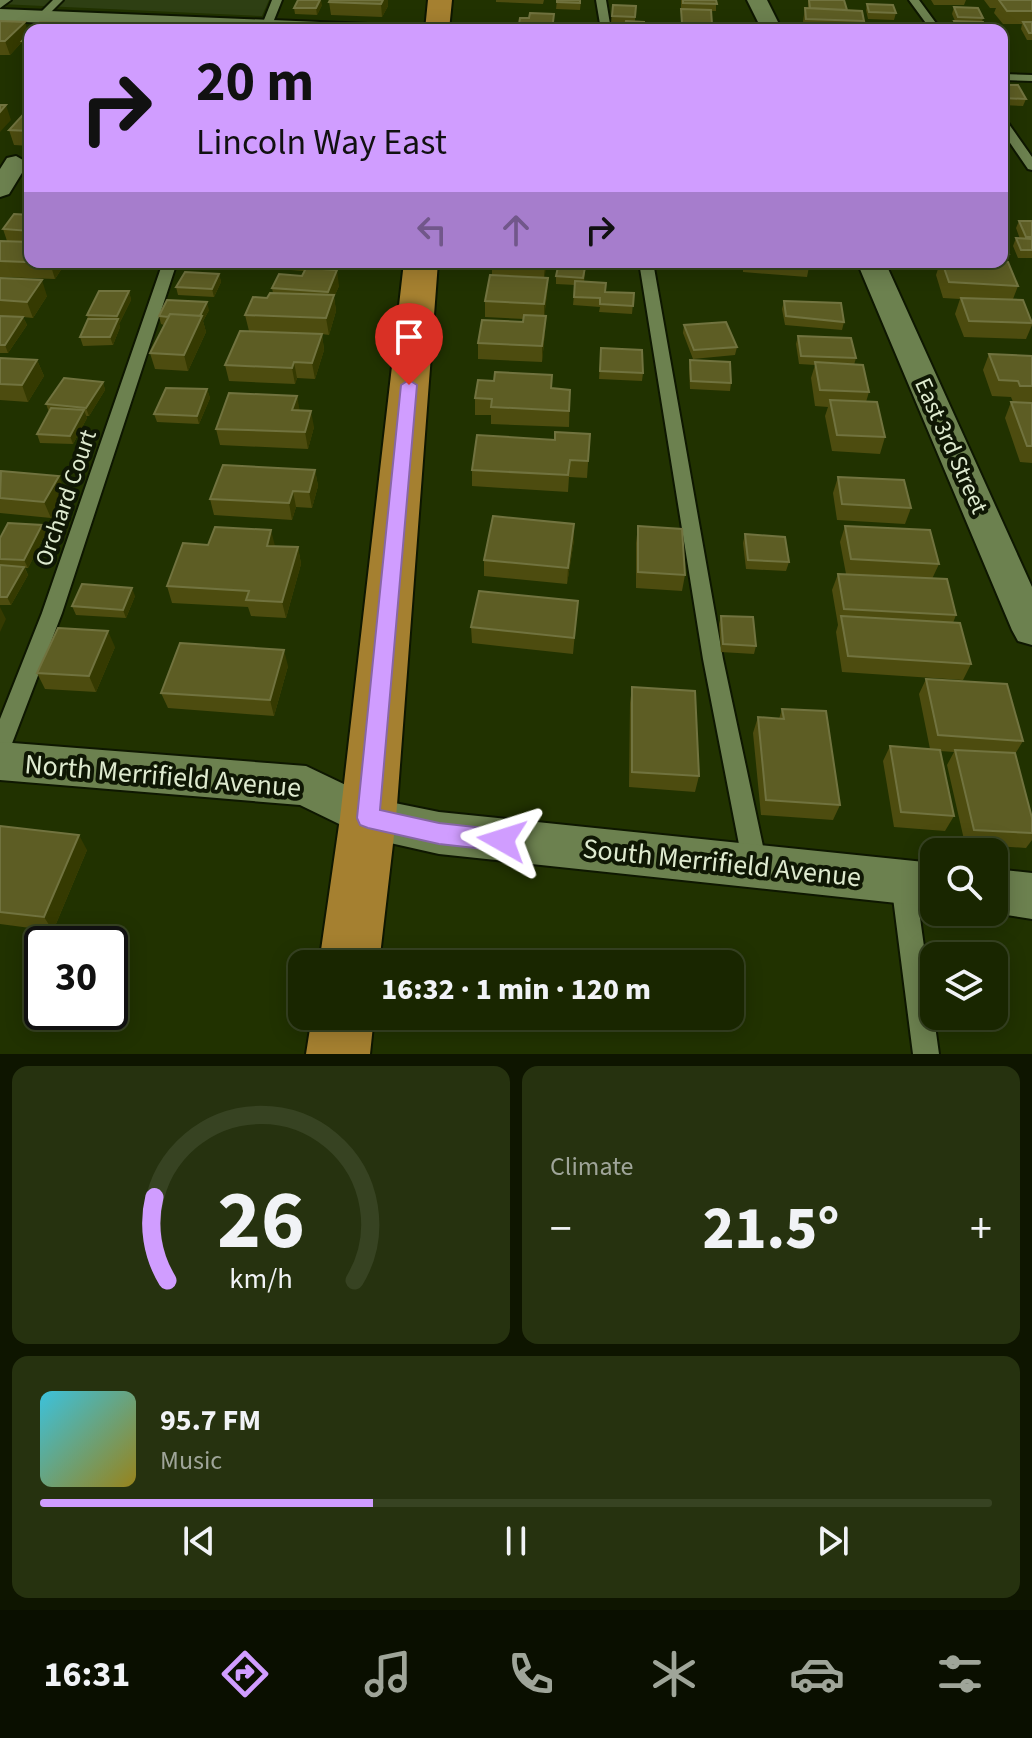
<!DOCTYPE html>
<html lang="en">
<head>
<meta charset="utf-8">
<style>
	:root { --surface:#192600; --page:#26320f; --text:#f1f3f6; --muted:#9fa599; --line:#374322; --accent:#d09dff }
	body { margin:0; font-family:"Source Sans 3",sans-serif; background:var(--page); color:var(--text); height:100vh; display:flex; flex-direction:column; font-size:30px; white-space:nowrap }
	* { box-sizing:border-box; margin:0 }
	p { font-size:26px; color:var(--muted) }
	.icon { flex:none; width:44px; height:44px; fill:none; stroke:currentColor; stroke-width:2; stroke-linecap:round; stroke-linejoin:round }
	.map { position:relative; height:1054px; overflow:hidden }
	.details { display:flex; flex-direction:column; gap:12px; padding:12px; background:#0e1500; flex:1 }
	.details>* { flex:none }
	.guide { position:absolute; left:24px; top:24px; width:984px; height:244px; border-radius:16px; box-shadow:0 4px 20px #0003,0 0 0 2px var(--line); background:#d09dff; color:#111; overflow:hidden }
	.controls { position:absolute; left:920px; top:838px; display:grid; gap:16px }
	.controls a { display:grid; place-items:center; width:88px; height:88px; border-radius:16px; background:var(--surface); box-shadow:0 4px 20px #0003,0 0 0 2px var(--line); font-size:40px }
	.speed { position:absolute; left:24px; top:926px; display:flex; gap:16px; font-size:40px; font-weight:700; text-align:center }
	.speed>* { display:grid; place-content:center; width:104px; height:104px; border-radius:50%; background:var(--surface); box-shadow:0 4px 20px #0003,0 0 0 2px var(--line); line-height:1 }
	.speed .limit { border:4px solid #111; border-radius:12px; background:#fff; color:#111 }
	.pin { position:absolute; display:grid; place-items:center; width:68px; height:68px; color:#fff; margin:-82px -34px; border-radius:50% 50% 50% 0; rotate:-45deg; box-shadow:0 0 8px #0007 }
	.pin .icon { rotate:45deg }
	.me { position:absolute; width:88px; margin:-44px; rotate:276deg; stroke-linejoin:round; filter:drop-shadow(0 0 6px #0008) }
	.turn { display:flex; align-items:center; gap:28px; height:168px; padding:0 40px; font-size:36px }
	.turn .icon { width:104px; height:104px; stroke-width:2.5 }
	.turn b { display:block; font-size:56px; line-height:68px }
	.lanes { display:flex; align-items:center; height:76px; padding:0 40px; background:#0003; justify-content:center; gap:40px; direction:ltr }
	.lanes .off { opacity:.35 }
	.big { font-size:60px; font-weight:800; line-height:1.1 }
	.details .tile { flex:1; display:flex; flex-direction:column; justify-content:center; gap:12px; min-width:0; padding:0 28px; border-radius:16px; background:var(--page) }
	.details .dial { align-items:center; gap:0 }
	.dial svg { height:208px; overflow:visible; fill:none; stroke:var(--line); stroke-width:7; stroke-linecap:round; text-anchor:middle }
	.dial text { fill:var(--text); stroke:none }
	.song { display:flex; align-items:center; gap:24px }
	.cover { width:96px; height:96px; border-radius:12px; background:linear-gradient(135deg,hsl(190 70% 55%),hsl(50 70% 35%)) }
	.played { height:8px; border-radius:4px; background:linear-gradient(90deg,var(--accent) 35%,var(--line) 35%) }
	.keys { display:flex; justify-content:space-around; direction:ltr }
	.heat { display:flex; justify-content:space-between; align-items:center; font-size:44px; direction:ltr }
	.details .tiles { flex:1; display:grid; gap:12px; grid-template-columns:1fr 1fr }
	.tile:last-child { grid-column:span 2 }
	.trip { position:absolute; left:288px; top:950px; width:456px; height:80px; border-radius:16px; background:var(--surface); box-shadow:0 4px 20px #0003,0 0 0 2px var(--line); font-weight:800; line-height:80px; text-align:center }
	.menu { display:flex; height:128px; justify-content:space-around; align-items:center; background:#0a0f00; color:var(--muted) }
	.menu .icon { width:56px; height:56px }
	.menu .on { color:var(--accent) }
	.menu b { font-size:36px; color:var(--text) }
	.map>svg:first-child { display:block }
	.built { fill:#2e3f13 }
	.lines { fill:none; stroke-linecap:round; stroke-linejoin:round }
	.service-casing { stroke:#0e1701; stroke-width:4 }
	.minor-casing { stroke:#0e1701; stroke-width:4 }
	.primary-casing { stroke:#0e1701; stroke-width:4 }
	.service { fill:#6c814f; fill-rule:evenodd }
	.minor { fill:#6c814f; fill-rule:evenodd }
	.primary { fill:#a58030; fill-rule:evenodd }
	.wall { fill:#4d4c0f }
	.shaded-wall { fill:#353a01 }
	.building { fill:#5d5d24; stroke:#71733f; stroke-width:2 }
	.route { fill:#d09dff; stroke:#8766a6; stroke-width:2 }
	.labels { text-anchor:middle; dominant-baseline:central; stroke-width:8; stroke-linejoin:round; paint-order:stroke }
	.street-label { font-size:24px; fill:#deeacf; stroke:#0f1704 }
	.near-street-label { font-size:28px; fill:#deeacf; stroke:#0f1704 }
</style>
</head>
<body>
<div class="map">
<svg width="1032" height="1054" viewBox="0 0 1032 1054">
	<rect width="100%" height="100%" fill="#213200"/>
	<path class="built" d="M0 0H269L262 16 0 4Z"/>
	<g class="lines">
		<g class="service-casing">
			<path id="service" d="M0 0H11L0 8Z
				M53 0H63L45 18H39V14Z
				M272 0H282L270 30H260Z
				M596 0H606L611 30H601Z
				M909 0H919L941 30H931Z
				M1002 74 1032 75V81L1002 80Z
				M1002 119 1006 120 1032 157V170L1028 169 1002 131Z
				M163 262H177L62 613 11 746 8 753 0 755V719L42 613Z
				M639 262H653L723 659 767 865 763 873 755 876 747 873 743 865 703 659Z
				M903 871 911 874 915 882 939 1054H913L891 882 895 874Z"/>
		</g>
		<g class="minor-casing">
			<path id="minor" d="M747 0H767L782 30H762Z
				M0 9 368 24 378 30H221L0 21Z
				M16 156 28 163 9 194 0 197V169L7 158Z
				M857 262H885L1032 587V645L1018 641 1012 630Z
				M0 742 306 766 375 799 439 812 934 863V907L439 854 368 838 300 805 0 780Z
				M994 869 1032 873V919L987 912H994Z"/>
		</g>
		<g class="primary-casing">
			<path id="primary" d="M428 0H452L449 30H425Z
				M404 262H438L396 818 379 964H319L340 818Z
				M312 1016H374L370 1054H306Z"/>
		</g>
		<use href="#service" class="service"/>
		<use href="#minor" class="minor"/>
		<use href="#primary" class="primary"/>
	</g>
	<path class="wall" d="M388 0V6L382 17 331 15 329 2Z
		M496 0H544L543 4 496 2Z
		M557 0H581L580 10 556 9Z
		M681 0H716V11H711L712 26 716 30H681Z
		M808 0 847 10 864 21 862 30H804L803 21 805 8H808Z
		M931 0H966L964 5H934Z
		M984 0H1032V40H1027L1021 29 1022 24H1003L994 13 996 8H990Z
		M867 4 896 13 894 20 868 19 866 10Z
		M322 5 317 15 295 14 294 8Z
		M613 5 636 6 635 21 644 22V28L651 29V30H624L625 24 611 23Z
		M954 7 983 18 982 22 986 28 985 30H953L952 28 955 21 952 14Z
		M0 21 28 34 30 32V55H26L22 42 10 55H0Z
		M1002 82 1004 85 1026 99 1023 106 1002 105Z
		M30 107V146L14 145 9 130Z
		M30 215V262H66L55 279 0 277V241H7L3 229Z
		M1019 221H1032V258H1018L1013 246 1016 238 1020 239 1016 228Z
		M1002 232 1009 254 1006 262 1018 286 1013 299 1032 321V325L1026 339 964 337 955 314 960 299 943 298 936 275 939 266 927 265V262H1002Z
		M80 262H111L109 266 81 265Z
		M249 262H335L332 270 339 286 334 297 336 311 329 335 322 334 324 350 315 379 297 378 295 384 229 381 225 365 249 331 245 315 273 293 272 288 302 276 304 271 250 267Z
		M492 262H546L544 278H548L547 294 544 316H546L545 332 542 362 478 359V343L523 322 524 319 485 317V301L492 275Z
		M586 262 584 282 605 292 634 293 632 314 599 312 600 307 573 305 575 285 556 284V276Z
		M743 262H810L807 277 743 272Z
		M219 274 221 282 214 297 178 295 176 287Z
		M0 278 47 296 33 318 23 317 27 325 8 353H0Z
		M129 291 131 300 119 324 120 327 113 345 83 346 80 337 88 319 87 315Z
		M784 301 844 322 842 330 785 325 782 309Z
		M209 310 203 321 206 332 188 371 155 369 150 353 164 325 161 324 159 316Z
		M684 325 737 347 735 355 693 359 683 333Z
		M798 336 856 358 854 365 869 392 866 402 885 437 880 454 832 451 825 416 828 407 815 406 811 378 815 365 799 364 796 344Z
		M601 348 643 373 642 381 599 379Z
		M989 354 1032 356V463L1020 462 1005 418 1011 402H1013L1011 397 992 396 983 370Z
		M0 358 37 360 44 376 28 402 0 400Z
		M690 360 731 383 730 391 690 389 689 368Z
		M494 381 552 389 570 390 569 427 491 424V415H475V398Z
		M103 382 105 390 89 416H86L87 418 73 444 40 443 37 434 49 412 46 404Z
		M207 389 210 398 199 424 157 422 154 414Z
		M297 396 299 411 314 427 308 449 220 445 216 429Z
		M590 434 587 478 569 477 568 492 472 486V470L555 440Z
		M315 470 318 486 312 508 296 507 292 520 214 515 210 499Z
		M0 472 66 493 51 518 0 513Z
		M838 477 911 508 905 524 837 520 833 493Z
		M574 524V540L567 584 484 576V560Z
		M42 525 46 533 28 568H25L28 575 11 605H0V538Z
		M638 526 685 575 682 591 636 588V543Z
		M845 526 939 564 932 579 956 615 953 623 971 664 963 680 842 672 836 632 838 625 832 590 838 574H846L840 542Z
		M745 534 789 562 786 571 746 569 743 543Z
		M208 545 298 547 301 564 286 618 251 616 248 607 172 603 167 586Z
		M135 596 126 618 76 615 72 606Z
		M578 601 573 654 472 643 471 627Z
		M721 616 756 646 754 654 721 652 719 624Z
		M115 647 96 692 45 689 37 673Z
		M288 666 274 716 168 708 161 693Z
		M926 679 1023 741 1015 754 1032 818V840L1026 848 965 844 947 765 954 752 940 751 954 816 945 831 894 827 883 761 890 746 930 749 919 694Z
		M632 687 699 776 695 792 629 787 630 703Z
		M782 709 840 805 833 820 761 815 753 733 758 717 779 719Z
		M0 826 87 850 53 931 0 924Z"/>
	<path class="shaded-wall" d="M320 0H321L322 5 317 15 316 8Z
		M383 0H388V6L382 17 381 4Z
		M25 22 29 36 22 41V42L10 55 5 41Z
		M74 23 76 30H68Z
		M6 105 11 120 0 132V112Z
		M50 262H66L55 279 50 263Z
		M329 262H335L331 272Z
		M545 262H546V269L544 281Z
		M337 270 339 286 334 297 336 311 329 335 326 318 330 308 328 292Z
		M219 274 221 282 214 297 212 289Z
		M548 278 547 294 544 320V304Z
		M42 280 47 296 33 318 27 302Z
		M129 291 131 300 119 324 117 316Z
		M207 302 209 310 203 321 206 332 188 371 184 355 199 318Z
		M546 316 545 332 542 362V346Z
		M23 317 27 325 8 353 5 345Z
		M118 319 120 327 113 345 110 337Z
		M322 334 324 350 315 379 312 363Z
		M37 360 44 376 28 402 22 385Z
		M294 362 297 378 295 384 292 368Z
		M103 382 105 390 89 416 86 408Z
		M207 389 210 398 199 424 197 416Z
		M297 396 300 412 292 410Z
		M84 410 87 418 73 444 70 436Z
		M311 411 314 427 308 449 305 432Z
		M315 470 318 486 312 508 309 492Z
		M59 476 66 493 51 518 44 502Z
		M293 491 296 507 292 520 289 503Z
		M574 524V540L567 584 568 568Z
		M42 525 46 533 28 568 24 560Z
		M271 530 275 546H267Z
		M298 547 301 564 286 618 282 602Z
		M24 567 28 575 11 605 7 597Z
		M132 588 135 596 126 618 123 610Z
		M0 607 6 619 0 632Z
		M108 631 115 647 96 692 89 676Z
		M284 650 288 666 274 716 270 700Z
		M79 835 87 850 53 931 44 917Z"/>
	<path class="building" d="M298 0H320L316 8H294Z
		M330 0H383L381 4 329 2Z
		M557 0H580V3L557 2Z
		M683 0H716L717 4 683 3Z
		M809 0H844L847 10 810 8Z
		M999 0H1032V11H1007Z
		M867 4 893 5 896 13 869 12Z
		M613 5 636 6 635 17 612 16Z
		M954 7 978 8 983 18 958 17Z
		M805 8 862 11 864 21 806 19Z
		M681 9 711 10 712 24 682 23Z
		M530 13 554 14 552 30H518L520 18H529Z
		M0 21 25 22 5 41H0Z
		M626 21 644 22V28L651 29V30H624Z
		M954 21 983 22 986 28 957 27Z
		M40 22 74 23 68 30H32Z
		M1023 22H1032V33H1029Z
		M690 25 716 27V30H690Z
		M167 27 197 28 195 30H164Z
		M126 28 149 29 125 30Z
		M30 32V41H22Z
		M1002 82 1004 85H1018L1026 99 1002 98Z
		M0 105H6L0 112Z
		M30 107V131L9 130Z
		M14 214 30 215V231L3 229Z
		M1019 221H1032V237H1026Z
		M1002 232 1009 254H1002Z
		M1016 238 1032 239V250H1021Z
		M0 241 30 242V262H50V263L0 261Z
		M492 262H545L544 266Z
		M559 262H586L583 278 556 276Z
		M942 262H1008L1018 286 949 282Z
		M306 268 337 270 328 292 272 288 279 274 302 276Z
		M185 272 219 274 212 289 176 287Z
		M490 275 548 278 544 304 485 301Z
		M0 278 42 280 27 302 0 300Z
		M575 281 606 283 605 292 634 293 633 306 600 304V298L574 297Z
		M99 291H129L117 316 87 315Z
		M270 293 334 295 326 318 245 315 253 297 267 298Z
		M961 298 1023 300 1032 323 969 321Z
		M167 300 207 302 200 316 170 314 168 317 159 316Z
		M784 301 841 303 844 322 786 316Z
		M170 314 202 316 184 355 150 353Z
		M524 315 546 316 542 346 478 343 482 320 523 322Z
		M0 316 23 317 5 345H0Z
		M88 319H118L110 337H80Z
		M726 322 737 347 694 350 684 325Z
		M240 331 322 334 312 363 294 362 292 368 225 365Z
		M798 336 851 338 856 358 801 356Z
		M601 348 642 350 643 373 600 371Z
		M989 354 1032 356V386H1020L1018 381 999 380Z
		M0 358 37 360 22 385 0 384Z
		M690 360 730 362 731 383 691 381Z
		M815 362 863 365 869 392 820 390Z
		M495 372 552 375 551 388 570 390 569 411 491 407 492 399 475 398 478 380 494 381Z
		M64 378 103 382 86 408 46 404Z
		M166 388 207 389 197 416 154 414Z
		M229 393 297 396 292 410 311 411 305 432 216 429Z
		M830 400 877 402 885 437 837 435Z
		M1011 402 1032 403V446H1027Z
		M51 408 84 410 70 436 37 434Z
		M555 432 590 434 588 461 570 460 568 475 472 470 477 435 555 440Z
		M223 465 315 470 309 492 293 491 289 503 210 499Z
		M1 471 59 476 44 502 0 498Z
		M838 477 904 480 911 508 842 504Z
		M493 516 574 524 568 568 484 560Z
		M8 523 42 525 24 560 0 559V538Z
		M638 526 682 529 685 575 638 572Z
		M845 526 930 530 939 564 851 559Z
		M215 527 271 530 267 546 298 547 282 602 246 600 249 591 167 586 183 543 208 545Z
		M745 534 785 537 789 562 748 560Z
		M0 565 24 567 7 597H0Z
		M838 574 947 579 956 615 844 609Z
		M82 584 132 588 123 610 72 606Z
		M479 591 578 601 574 638 471 627Z
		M721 616 753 617 756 646 723 644Z
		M841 616 960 623 971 664 848 656Z
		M58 628 108 631 89 676 37 673Z
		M180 643 284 650 270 700 161 693Z
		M926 679 1007 684 1023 741 938 735Z
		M632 687 695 691 699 776 632 772Z
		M782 709 826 711 840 805 766 800 758 717 784 719Z
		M890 746 940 750 954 816 901 812Z
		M955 750 1015 753 1032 818V833L974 830Z
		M0 826 79 835 44 917 0 912Z"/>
	<path class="route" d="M409 380 417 385 380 810 439 823 502 830 511 833 514 840 511 848 502 851 439 844 368 828 360 825 357 818 401 385Z"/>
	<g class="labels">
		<g class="street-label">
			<text transform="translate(951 446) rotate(66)">East 3rd Street</text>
			<text transform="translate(66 498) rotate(-71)">Orchard Court</text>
		</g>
		<g class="near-street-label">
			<text transform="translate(163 776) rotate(5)">North Merrifield Avenue</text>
			<text transform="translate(722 863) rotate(6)">South Merrifield Avenue</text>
		</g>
	</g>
</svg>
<div class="controls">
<a><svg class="icon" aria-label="search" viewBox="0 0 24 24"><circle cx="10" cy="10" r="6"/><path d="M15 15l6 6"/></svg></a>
<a><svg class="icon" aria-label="layers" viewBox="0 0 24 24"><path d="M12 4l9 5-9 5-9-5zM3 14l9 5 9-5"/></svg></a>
</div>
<div class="speed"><div class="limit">30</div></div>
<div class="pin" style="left:409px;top:385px;background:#d93025"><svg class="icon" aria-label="arrive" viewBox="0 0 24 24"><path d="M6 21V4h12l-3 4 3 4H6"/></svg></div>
<svg class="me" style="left:502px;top:840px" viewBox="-20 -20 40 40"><path d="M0-17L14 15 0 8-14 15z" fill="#d09dff" stroke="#fff" stroke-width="4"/></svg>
<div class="trip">16:32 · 1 min · 120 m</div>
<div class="guide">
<div class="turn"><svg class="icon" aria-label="right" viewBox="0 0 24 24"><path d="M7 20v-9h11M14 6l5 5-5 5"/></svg><div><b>20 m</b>Lincoln Way East</div></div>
<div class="lanes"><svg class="icon off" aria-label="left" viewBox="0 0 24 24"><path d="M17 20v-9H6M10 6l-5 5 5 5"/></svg><svg class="icon off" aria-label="ahead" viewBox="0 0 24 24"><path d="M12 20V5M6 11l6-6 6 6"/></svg><svg class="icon" aria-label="right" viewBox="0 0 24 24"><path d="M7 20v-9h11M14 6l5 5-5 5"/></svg></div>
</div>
</div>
<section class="details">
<div class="tiles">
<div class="tile dial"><svg viewBox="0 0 100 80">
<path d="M14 69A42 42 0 1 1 86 69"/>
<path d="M14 69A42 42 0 0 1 9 37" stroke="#d09dff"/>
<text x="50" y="56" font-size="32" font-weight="700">26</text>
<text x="50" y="72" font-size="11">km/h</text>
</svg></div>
<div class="tile"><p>Climate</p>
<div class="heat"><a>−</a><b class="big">21.5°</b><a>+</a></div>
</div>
<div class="tile">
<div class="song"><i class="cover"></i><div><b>95.7 FM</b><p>Music</p></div></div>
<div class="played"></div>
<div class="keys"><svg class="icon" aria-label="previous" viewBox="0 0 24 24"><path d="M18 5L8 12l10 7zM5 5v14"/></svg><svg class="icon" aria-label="pause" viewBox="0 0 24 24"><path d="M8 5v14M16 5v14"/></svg><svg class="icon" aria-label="next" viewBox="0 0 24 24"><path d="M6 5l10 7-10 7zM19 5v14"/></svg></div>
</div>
</div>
</section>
<nav class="menu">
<b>16:31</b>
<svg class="icon on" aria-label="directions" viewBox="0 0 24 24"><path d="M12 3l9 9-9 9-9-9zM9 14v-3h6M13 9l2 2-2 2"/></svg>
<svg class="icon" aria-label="music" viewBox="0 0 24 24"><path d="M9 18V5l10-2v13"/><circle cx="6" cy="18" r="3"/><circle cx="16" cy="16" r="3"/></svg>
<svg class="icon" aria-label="phone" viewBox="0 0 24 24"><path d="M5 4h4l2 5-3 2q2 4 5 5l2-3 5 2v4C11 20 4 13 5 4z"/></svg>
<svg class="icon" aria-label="climate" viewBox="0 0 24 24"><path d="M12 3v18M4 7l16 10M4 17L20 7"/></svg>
<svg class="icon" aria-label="car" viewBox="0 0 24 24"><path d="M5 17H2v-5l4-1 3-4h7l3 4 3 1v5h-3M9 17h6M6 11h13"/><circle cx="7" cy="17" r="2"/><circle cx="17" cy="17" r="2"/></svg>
<svg class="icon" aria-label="filters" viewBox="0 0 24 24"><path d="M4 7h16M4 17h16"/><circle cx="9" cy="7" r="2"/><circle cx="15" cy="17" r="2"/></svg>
</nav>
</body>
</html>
